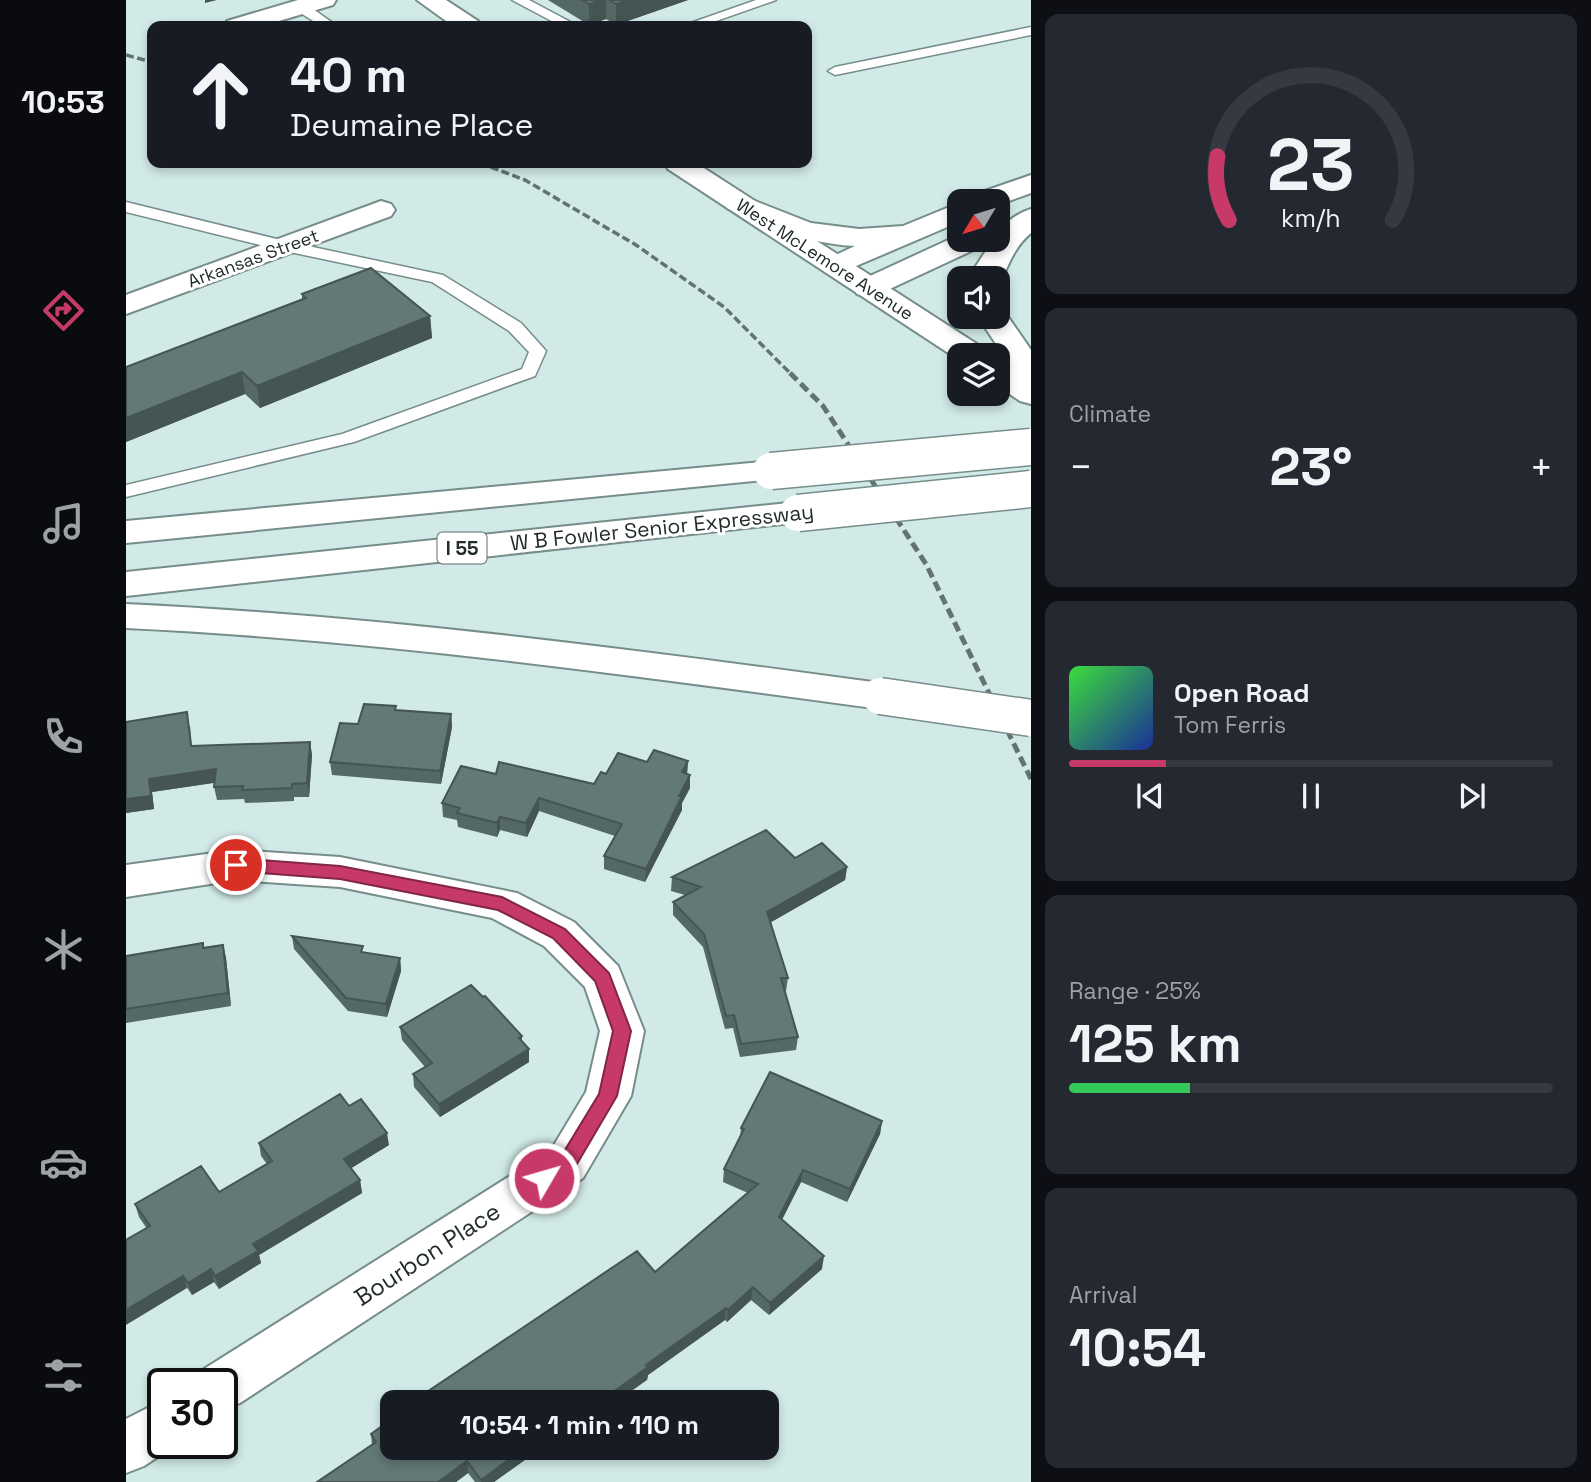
<!DOCTYPE html>
<html lang="en">
<head>
<meta charset="utf-8">
<style>
	:root { --surface:#171b24; --page:#242831; --text:#f1f3f6; --muted:#9ea1a6; --line:#363941; --accent:#c73a67 }
	body { margin:0; font-family:"Space Grotesk",sans-serif; background:var(--page); color:var(--text); height:100vh; display:flex; flex-direction:column; font-size:26px; white-space:nowrap }
	* { box-sizing:border-box; margin:0 }
	p { font-size:23px; color:var(--muted) }
	.icon { flex:none; width:38px; height:38px; fill:none; stroke:currentColor; stroke-width:2; stroke-linecap:round; stroke-linejoin:round }
	.map { position:relative; flex:1; overflow:hidden }
	.side { display:flex; flex-direction:column; gap:14px; padding:14px; background:#0d0f14; width:560px }
	.side>* { flex:none }
	.banner { position:absolute; left:21px; top:21px; width:665px; height:147px; border-radius:14px; box-shadow:0 4px 10px #0003; background:#171b24; color:var(--text); overflow:hidden }
	.needle { width:46px; rotate:232deg }
	.fabs { position:absolute; left:821px; top:189px; display:grid; gap:14px }
	.fabs a { display:grid; place-items:center; width:63px; height:63px; border-radius:14px; background:var(--surface); box-shadow:0 4px 10px #0003; font-size:35px }
	.speed { position:absolute; left:21px; top:1368px; display:flex; gap:14px; font-size:35px; font-weight:700; text-align:center }
	.speed>* { display:grid; place-content:center; width:91px; height:91px; border-radius:50%; background:var(--surface); box-shadow:0 4px 10px #0003; line-height:1 }
	.speed .limit { border:4px solid #111; border-radius:10px; background:#fff; color:#111 }
	.pin { position:absolute; display:grid; place-items:center; width:60px; height:60px; color:#fff; margin:-30px; border:4px solid #fff; border-radius:50%; box-shadow:0 2px 7px #0007 }
	.me { position:absolute; width:77px; margin:-38px; rotate:52deg; stroke-linejoin:round; filter:drop-shadow(0 0 5px #0008) }
	.turn { display:flex; align-items:center; gap:24px; height:147px; padding:0 28px; font-size:32px }
	.turn .icon { width:91px; height:91px; stroke-width:2.5 }
	.turn b { display:block; font-size:49px; line-height:60px }
	.big { font-size:52px; font-weight:700; line-height:1.1 }
	.side .widget { flex:1; display:flex; flex-direction:column; justify-content:center; gap:10px; min-width:0; padding:0 24px; border-radius:14px; background:var(--page) }
	.side .dial { align-items:center; gap:0 }
	.dial svg { height:182px; overflow:visible; fill:none; stroke:var(--line); stroke-width:7; stroke-linecap:round; text-anchor:middle }
	.dial text { fill:var(--text); stroke:none }
	.song { display:flex; align-items:center; gap:21px }
	.cover { width:84px; height:84px; border-radius:10px; background:linear-gradient(135deg,hsl(120 70% 55%),hsl(230 70% 35%)) }
	.played { height:7px; border-radius:4px; background:linear-gradient(90deg,var(--accent) 20%,var(--line) 20%) }
	.keys { display:flex; justify-content:space-around; direction:ltr }
	.heat { display:flex; justify-content:space-between; align-items:center; font-size:38px; direction:ltr }
	.charge { height:10px; border-radius:5px; background:linear-gradient(90deg,#34c759 25%,var(--line) 0) }
	.trip { position:absolute; left:254px; top:1390px; width:399px; height:70px; border-radius:14px; background:var(--surface); box-shadow:0 4px 10px #0003; font-weight:700; line-height:70px; text-align:center }
	main { display:flex; flex:1; min-height:0 }
	.dock { display:flex; flex-direction:column; width:126px; justify-content:space-around; align-items:center; background:#090b0e; color:var(--muted) }
	.dock .icon { width:49px; height:49px }
	.dock .current { color:var(--accent) }
	.dock b { font-size:32px; color:var(--text) }
	.map>svg:first-child { display:block }
	.lines { fill:none; stroke-linecap:round; stroke-linejoin:round }
	.lane-casing { stroke:#768d8a; stroke-width:3 }
	.street-casing { stroke:#768d8a; stroke-width:4 }
	.secondary-casing { stroke:#768d8a; stroke-width:4 }
	.highway-casing { stroke:#768d8a; stroke-width:4 }
	.lane { fill:#fff; fill-rule:evenodd }
	.street { fill:#fff; fill-rule:evenodd }
	.secondary { fill:#fff; fill-rule:evenodd }
	.highway { fill:#fff; fill-rule:evenodd }
	.rail-far1 { stroke:#637371; stroke-width:3.5; stroke-dasharray:8 3.5; stroke-linecap:butt }
	.rail { stroke:#637371; stroke-width:5; stroke-dasharray:10 5; stroke-linecap:butt }
	.highway-bridge-casing { stroke:#768d8a; stroke-width:39; stroke-linecap:butt }
	.highway-bridge { stroke:#fff; stroke-width:36 }
	.wall { fill:#546865 }
	.shaded-wall { fill:#455553 }
	.building { fill:#627976; stroke:#455553; stroke-width:2 }
	.route { fill:#c73a67; stroke:#812643; stroke-width:2 }
	.labels { text-anchor:middle; dominant-baseline:central; stroke-width:6; stroke-linejoin:round; paint-order:stroke }
	.far-street-label { font-size:18px; fill:#222c2b; stroke:#fff }
	.shield { fill:#fff; stroke:#646b6b; stroke-width:2 }
	.shield-label { font-size:19px; font-weight:bold; fill:#222c2b }
	.street-label { font-size:21px; fill:#222c2b; stroke:#fff }
	.near-street-label { font-size:24px; fill:#222c2b; stroke:#fff }
</style>
</head>
<body>
<main>
<nav class="dock">
<b>10:53</b>
<svg class="icon current" aria-label="directions" viewBox="0 0 24 24"><path d="M12 3l9 9-9 9-9-9zM9 14v-3h6M13 9l2 2-2 2"/></svg>
<svg class="icon" aria-label="music" viewBox="0 0 24 24"><path d="M9 18V5l10-2v13"/><circle cx="6" cy="18" r="3"/><circle cx="16" cy="16" r="3"/></svg>
<svg class="icon" aria-label="phone" viewBox="0 0 24 24"><path d="M5 4h4l2 5-3 2q2 4 5 5l2-3 5 2v4C11 20 4 13 5 4z"/></svg>
<svg class="icon" aria-label="climate" viewBox="0 0 24 24"><path d="M12 3v18M4 7l16 10M4 17L20 7"/></svg>
<svg class="icon" aria-label="car" viewBox="0 0 24 24"><path d="M5 17H2v-5l4-1 3-4h7l3 4 3 1v5h-3M9 17h6M6 11h13"/><circle cx="7" cy="17" r="2"/><circle cx="17" cy="17" r="2"/></svg>
<svg class="icon" aria-label="filters" viewBox="0 0 24 24"><path d="M4 7h16M4 17h16"/><circle cx="9" cy="7" r="2"/><circle cx="15" cy="17" r="2"/></svg>
</nav>
<div class="map">
<svg width="905" height="1482" viewBox="0 0 905 1482">
	<rect width="100%" height="100%" fill="#d1eae7"/>
	<g class="lines">
		<g class="lane-casing">
			<path id="lane" d="M386 0H403L452 26H435Z
				M630 0H650L576 26H556Z
				M175 3 180 4 211 26H195L170 10 168 7Z
				M905 27V35L709 75 702 71 709 67Z
				M0 202 159 241 317 275 395 323 420 351 409 376 228 442 0 497V485L216 434 396 369 403 352 383 331 306 282 159 251 0 212Z"/>
		</g>
		<g class="street-casing">
			<path id="street" d="M172 0H210L207 5 136 26H98L101 21Z
				M255 201 265 204 269 210 265 216 0 314V295Z
				M110 850 214 857 391 893 448 922 492 966 518 1031 505 1096 457 1178 114 1403 96 1410V1384H71L78 1369 425 1150 460 1092 474 1031 459 987 418 946 366 918 214 887 110 880 0 897V865Z
				M37 1400V1444H51L18 1466 0 1473V1419Z"/>
		</g>
		<g class="secondary-casing">
			<path id="secondary" d="M291 0H320L352 21 355 26H327Z
				M538 163H570L857 348 862 355H833V360L542 169Z
				M872 363 883 365 905 380V404L894 401 872 386Z"/>
		</g>
		<g class="highway-casing">
			<path id="highway" d="M905 175V193L872 205V201H843L847 195Z
				M611 194 685 223 733 229 777 226 833 203V222L709 275 699 272 694 266 699 260 729 246C683 244 643 227 601 208L597 202 601 196Z
				M905 209V233C885 250 884 266 872 284V278H846V272L867 240H872C872 225 892 213 905 209Z
				M833 235V240H860L856 246 753 294 742 297 731 294 727 288 731 282Z
				M872 309 878 311 905 350V382L894 380 852 317H872Z
				M645 461 657 464 662 471 657 478 0 543V521Z
				M672 502 684 505 689 513 684 521 0 596V572Z
				M0 604C253 616 504 649 754 683L767 687 773 696 767 705 754 709C504 675 253 640 0 628Z"/>
		</g>
		<use href="#lane" class="lane"/>
		<use href="#street" class="street"/>
		<use href="#secondary" class="secondary"/>
		<use href="#highway" class="highway"/>
		<path class="rail-far1" d="M0 55 26 62
			M354 163 399 180 510 245 598 307 666 375"/>
		<path class="rail" d="M664 373 697 406 800 564 905 779"/>
		<g class="highway-bridge-casing">
			<path id="highway-bridge" d="M645 471 905 447
				M672 513 905 489
				M754 696 905 718"/>
		</g>
		<use href="#highway-bridge" class="highway-bridge"/>
	</g>
	<path class="wall" d="M422 0H562L490 25 480 19 463 25Z
		M176 294 304 316 306 338 134 408 119 394 0 442V367L176 299Z
		M270 706V710L325 714 326 727 315 784 206 775 204 762 232 724Z
		M0 722 64 726 66 746 184 742 186 755 183 797H168V801L119 803 118 799 91 800 88 787V783L26 792 28 809 0 813Z
		M562 761 561 774 564 788 556 803V810L519 882 478 869V856L489 836 413 811 401 837 374 830 371 837 332 827 331 820 317 817 316 803 370 774 468 784 480 774 521 762Z
		M669 858 721 867 719 880 645 922 662 978 660 991H659L672 1037 670 1050 614 1057 607 1028 599 1029 577 947 547 915V902L559 895 545 891 546 877Z
		M166 936 237 952 274 958 275 971 261 1017 222 1011 168 949Z
		M97 945 100 958 105 1006 0 1023V956Z
		M274 1027 396 1036V1041L403 1049V1062L314 1117 288 1087 287 1074 299 1067 276 1040Z
		M223 1106 263 1145 225 1168 234 1180 236 1193 133 1255 135 1263 93 1289 88 1282 66 1295 13 1217 9 1204 93 1192 141 1164 135 1156 133 1143Z
		M756 1121 754 1134 721 1202 675 1182 656 1220 696 1269 643 1315 625 1300 601 1322 599 1320 522 1375 521 1380 296 1399 295 1396 529 1272 622 1193 597 1182 598 1169 614 1138 615 1128Z
		M245 1434 417 1447 368 1482H349L342 1473 330 1482H191L246 1445Z"/>
	<path class="shaded-wall" d="M79 0H91L79 3Z
		M476 0H480V19L463 25V4Z
		M503 0H562L490 25V4Z
		M304 316 306 338 134 408 131 386Z
		M116 372 119 394 0 442V418Z
		M325 714 326 727 315 784 314 771Z
		M184 742 186 755 183 797 181 783Z
		M562 761 561 774 556 772Z
		M90 769 92 782 26 792 28 809 0 813V799L23 779Z
		M564 775V788L556 803V810L519 882 520 869 553 796Z
		M413 798V811L401 837 400 823Z
		M374 817V830L371 837V823Z
		M721 867 719 880 640 925 641 912Z
		M97 945 100 958 105 1006 102 993Z
		M274 958 275 971 261 1017 260 1004Z
		M403 1049V1062L314 1117 313 1104Z
		M756 1121 754 1134 721 1202 724 1189Z
		M261 1133 263 1145 219 1172 218 1159Z
		M677 1170 675 1182 651 1229 653 1217Z
		M234 1180 236 1193 133 1255 135 1263 93 1289 89 1276 127 1244Z
		M698 1256 696 1269 643 1315 644 1303Z
		M85 1269 88 1282 66 1295 62 1283Z
		M57 1276 61 1288 0 1325V1310Z
		M627 1287 625 1300 601 1322 602 1310Z
		M600 1308 599 1320 522 1375 521 1380 490 1402H473L520 1365Z
		M400 1447H417L368 1482H355V1480Z
		M341 1461 342 1473 330 1482H312Z"/>
	<path class="building" d="M456 0H476L463 4Z
		M483 0H503L490 4Z
		M245 268 304 316 131 386 116 372 0 418V367L180 298 176 294Z
		M238 704 270 706 269 710 325 714 314 771 204 762 214 723 232 724Z
		M61 712 65 746 184 742 181 783 166 784V788L116 790 117 786 88 787 90 769 23 779 25 796 0 799V722Z
		M528 750 562 761 556 772 564 775 553 796H556L520 869 478 856 496 824 413 798 400 823 374 817 371 823 331 813 334 808 316 803 335 766 370 774 373 762 468 784 475 772 480 774 492 753 521 762Z
		M640 830 669 858 696 843 721 867 641 912 662 978H655L672 1037 615 1044 608 1015 600 1016 578 934 547 902 575 887 546 877Z
		M166 936 237 946 235 952 274 958 260 1004 220 998Z
		M77 943V948L97 945 102 993 0 1009V956Z
		M345 985 357 997 359 996 396 1036 393 1038 403 1049 313 1104 287 1074 306 1063 274 1027Z
		M644 1072 756 1121 724 1189 677 1170 653 1217 698 1256 644 1303 627 1287 602 1310 600 1308 520 1365 522 1367 473 1402H291L297 1398 295 1396 511 1251 529 1272 632 1184 598 1169 618 1129 615 1128Z
		M214 1094 223 1106 235 1099 261 1133 218 1159 234 1180 127 1244 132 1251 89 1276 85 1269 62 1283 57 1276 0 1310V1240L24 1226 9 1204 75 1166 93 1192 146 1161 133 1143Z
		M266 1419V1447H400L355 1480 341 1461 312 1482H191L250 1442 245 1434Z"/>
	<path class="route" d="M110 858 214 866 376 897 439 929 483 973 505 1031 491 1096 448 1169 418 1187 411 1184 408 1178 411 1173 434 1158 473 1094 487 1031 469 981 427 938 372 910 214 879 110 871 104 869 101 865 104 860Z"/>
	<g class="labels">
		<g class="far-street-label">
			<text transform="translate(127 258) rotate(-20)">Arkansas Street</text>
			<text transform="translate(699 259) rotate(33)">West McLemore Avenue</text>
		</g>
		<rect class="shield" x="311.5" y="532.5" width="49" height="31" rx="5"/>
		<g class="shield-label">
			<text x="336" y="548">I 55</text>
		</g>
		<g class="street-label">
			<text transform="translate(536 527) rotate(-6)">W B Fowler Senior Expressway</text>
		</g>
		<g class="near-street-label">
			<text transform="translate(301 1254) rotate(-33)">Bourbon Place</text>
		</g>
	</g>
</svg>
<div class="fabs">
<a><svg class="needle" viewBox="-14 -14 28 28"><path d="M0-13l5 13h-10z" fill="#e53935"/><path d="M0 13l5-13h-10z" fill="#9ea1a6"/></svg></a>
<a><svg class="icon" aria-label="sound" viewBox="0 0 24 24"><path d="M4 9h4l5-4v14l-5-4H4zM17 9q2 3 0 6"/></svg></a>
<a><svg class="icon" aria-label="layers" viewBox="0 0 24 24"><path d="M12 4l9 5-9 5-9-5zM3 14l9 5 9-5"/></svg></a>
</div>
<div class="speed"><div class="limit">30</div></div>
<div class="pin" style="left:110px;top:865px;background:#d93025"><svg class="icon" aria-label="arrive" viewBox="0 0 24 24"><path d="M6 21V4h12l-3 4 3 4H6"/></svg></div>
<svg class="me" style="left:418px;top:1178px" viewBox="-20 -20 40 40"><circle r="17" fill="#c73a67" stroke="#fff" stroke-width="3"/><path d="M0-11L8 9 0 5-8 9z" fill="#fff"/></svg>
<div class="trip">10:54 · 1 min · 110 m</div>
<div class="banner">
<div class="turn"><svg class="icon" aria-label="ahead" viewBox="0 0 24 24"><path d="M12 20V5M6 11l6-6 6 6"/></svg><div><b>40 m</b>Deumaine Place</div></div>
</div>
</div>
<section class="side">
<div class="widget dial"><svg viewBox="0 0 100 80">
<path d="M14 69A42 42 0 1 1 86 69"/>
<path d="M14 69A42 42 0 0 1 9 41" stroke="#c73a67"/>
<text x="50" y="56" font-size="32" font-weight="700">23</text>
<text x="50" y="72" font-size="11">km/h</text>
</svg></div>
<div class="widget"><p>Climate</p>
<div class="heat"><a>−</a><b class="big">23°</b><a>+</a></div>
</div>
<div class="widget">
<div class="song"><i class="cover"></i><div><b>Open Road</b><p>Tom Ferris</p></div></div>
<div class="played"></div>
<div class="keys"><svg class="icon" aria-label="previous" viewBox="0 0 24 24"><path d="M18 5L8 12l10 7zM5 5v14"/></svg><svg class="icon" aria-label="pause" viewBox="0 0 24 24"><path d="M8 5v14M16 5v14"/></svg><svg class="icon" aria-label="next" viewBox="0 0 24 24"><path d="M6 5l10 7-10 7zM19 5v14"/></svg></div>
</div>
<div class="widget"><p>Range · 25%</p><b class="big">125 km</b><div class="charge"></div></div>
<div class="widget"><p>Arrival</p><b class="big">10:54</b></div>
</section>
</main>
</body>
</html>
